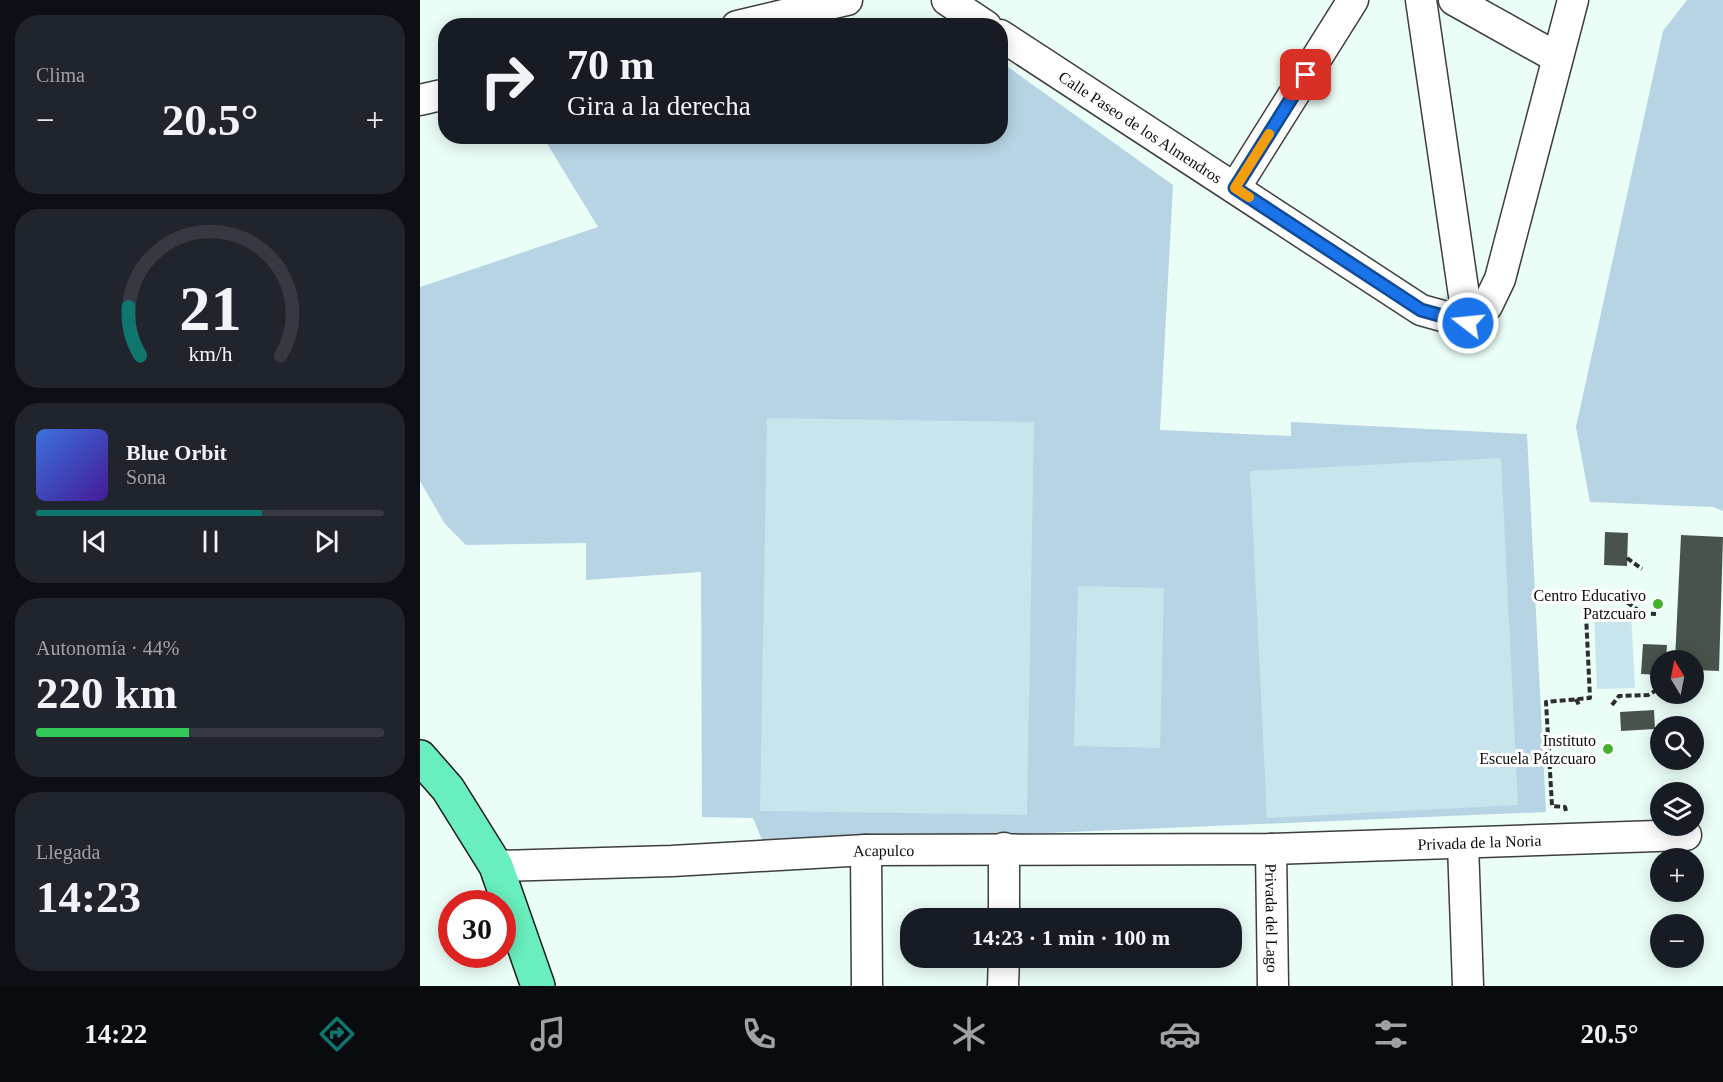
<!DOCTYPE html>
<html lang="es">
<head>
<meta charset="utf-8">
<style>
	:root { --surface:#171b24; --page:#20242c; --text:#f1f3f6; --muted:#9ea1a6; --line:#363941; --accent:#0f766e }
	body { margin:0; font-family:"Times New Roman",serif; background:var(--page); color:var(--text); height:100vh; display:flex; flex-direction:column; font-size:22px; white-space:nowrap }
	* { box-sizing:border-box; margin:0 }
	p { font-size:20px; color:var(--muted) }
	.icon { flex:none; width:33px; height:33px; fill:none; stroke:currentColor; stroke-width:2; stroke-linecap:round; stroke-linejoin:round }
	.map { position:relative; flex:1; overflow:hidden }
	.panel { display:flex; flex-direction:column; gap:15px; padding:15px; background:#0d0f14; width:420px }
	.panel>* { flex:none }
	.guide { position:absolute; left:18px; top:18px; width:570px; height:126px; border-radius:24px; box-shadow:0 3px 15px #0003; background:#171b24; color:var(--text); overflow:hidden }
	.needle { width:39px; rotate:350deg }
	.buttons { position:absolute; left:1230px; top:650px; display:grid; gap:12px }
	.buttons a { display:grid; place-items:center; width:54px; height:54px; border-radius:50%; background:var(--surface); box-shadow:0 3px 15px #0003; font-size:30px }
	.speed { position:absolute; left:18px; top:890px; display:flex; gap:12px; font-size:30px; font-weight:700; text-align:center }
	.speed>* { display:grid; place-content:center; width:78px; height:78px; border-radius:50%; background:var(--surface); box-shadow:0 3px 15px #0003; line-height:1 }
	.speed .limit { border:9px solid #d22; background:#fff; color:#111 }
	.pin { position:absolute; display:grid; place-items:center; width:51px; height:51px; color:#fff; margin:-26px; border-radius:12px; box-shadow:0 3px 9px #0006 }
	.me { position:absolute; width:66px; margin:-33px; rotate:286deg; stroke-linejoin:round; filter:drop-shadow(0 0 4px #0008) }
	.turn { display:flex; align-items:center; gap:21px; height:126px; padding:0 30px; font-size:27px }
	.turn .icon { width:78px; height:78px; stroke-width:2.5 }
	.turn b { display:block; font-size:42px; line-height:51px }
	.big { font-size:45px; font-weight:800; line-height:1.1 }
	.panel .tile { flex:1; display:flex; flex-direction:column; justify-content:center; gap:9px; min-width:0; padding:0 21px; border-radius:24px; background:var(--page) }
	.panel .dial { align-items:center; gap:0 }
	.dial svg { height:156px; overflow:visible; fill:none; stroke:var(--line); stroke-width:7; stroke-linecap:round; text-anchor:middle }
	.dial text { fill:var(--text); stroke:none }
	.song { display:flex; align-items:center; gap:18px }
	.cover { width:72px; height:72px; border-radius:9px; background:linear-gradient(135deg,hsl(220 70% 55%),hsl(260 70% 35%)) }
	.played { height:6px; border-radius:3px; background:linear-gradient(90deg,var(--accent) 65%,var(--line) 65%) }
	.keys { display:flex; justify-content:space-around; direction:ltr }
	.heat { display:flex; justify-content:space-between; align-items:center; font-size:33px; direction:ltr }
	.charge { height:9px; border-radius:4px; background:linear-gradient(90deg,#34c759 44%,var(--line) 0) }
	.trip { position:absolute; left:480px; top:908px; width:342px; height:60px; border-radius:24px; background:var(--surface); box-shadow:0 3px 15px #0003; font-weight:800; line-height:60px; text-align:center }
	.dock { display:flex; height:96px; justify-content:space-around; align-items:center; background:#090b0e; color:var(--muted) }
	.dock .icon { width:42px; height:42px }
	.dock .current { color:var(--accent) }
	.dock b { font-size:27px; color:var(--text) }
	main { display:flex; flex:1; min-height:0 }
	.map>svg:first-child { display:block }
	.green { fill:#b7d4e5 }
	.pitch { fill:#c8e5ed }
	.building { fill:#48534b }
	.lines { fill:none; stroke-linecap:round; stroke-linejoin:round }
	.minor-casing { stroke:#3e3e3e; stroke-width:33 }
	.major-casing { stroke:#1c1c1c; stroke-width:36 }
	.path { stroke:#2d2d2d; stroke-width:4; stroke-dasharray:6 3; stroke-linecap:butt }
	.minor { stroke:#fff; stroke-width:30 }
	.major { stroke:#69eebd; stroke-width:33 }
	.route-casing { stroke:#114b97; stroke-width:15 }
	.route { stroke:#1a73e8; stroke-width:10 }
	.slow { stroke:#f59e0b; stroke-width:10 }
	.poi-dot { fill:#45b02e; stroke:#fff; stroke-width:2 }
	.labels { text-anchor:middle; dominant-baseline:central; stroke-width:6; stroke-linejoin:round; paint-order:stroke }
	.street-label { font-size:16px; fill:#0b0b0b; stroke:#fff }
	.poi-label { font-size:16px; fill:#0b0b0b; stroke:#fff; text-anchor:end }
</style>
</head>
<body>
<main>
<section class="panel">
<div class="tile"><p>Clima</p>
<div class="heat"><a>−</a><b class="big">20.5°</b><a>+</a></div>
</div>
<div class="tile dial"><svg viewBox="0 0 100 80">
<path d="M14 69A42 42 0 1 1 86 69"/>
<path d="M14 69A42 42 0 0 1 8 44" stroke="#0f766e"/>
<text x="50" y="56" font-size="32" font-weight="700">21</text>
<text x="50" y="72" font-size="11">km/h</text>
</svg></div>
<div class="tile">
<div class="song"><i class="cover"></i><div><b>Blue Orbit</b><p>Sona</p></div></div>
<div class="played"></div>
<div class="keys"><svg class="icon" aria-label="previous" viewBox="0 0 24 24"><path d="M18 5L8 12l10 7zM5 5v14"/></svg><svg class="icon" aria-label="pause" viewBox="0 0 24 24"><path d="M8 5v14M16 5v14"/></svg><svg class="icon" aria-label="next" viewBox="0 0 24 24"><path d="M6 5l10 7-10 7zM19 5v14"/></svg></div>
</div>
<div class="tile"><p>Autonomía · 44%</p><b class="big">220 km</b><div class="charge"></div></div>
<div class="tile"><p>Llegada</p><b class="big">14:23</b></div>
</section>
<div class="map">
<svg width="1303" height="986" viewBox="0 0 1303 986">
	<rect width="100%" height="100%" fill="#eafef7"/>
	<path class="green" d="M1267 0H1303V511L1293 507 1170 502 1156 427 1243 31Z
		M581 62 753 185 740 430 871 436V422L1107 434 1126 812 344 845 333 818 282 817 281 572 166 580V543L46 545 25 524 0 481V287L178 227 123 137 580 136Z"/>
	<path class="pitch" d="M347 418 614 422 607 815 340 811Z
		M1081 458 1098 805 847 818 830 471Z
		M658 586 744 588 740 748 654 746Z
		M1211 612 1215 688 1177 689 1174 614Z"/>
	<path class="building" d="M1185 532 1208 533 1207 566 1184 565Z
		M1261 535 1303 537 1299 671 1274 670V660H1255Z
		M1223 644 1247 645 1246 660H1240V675L1221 674Z
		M1234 710 1235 729 1201 731 1200 712Z"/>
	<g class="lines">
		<g class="minor-casing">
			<g id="minor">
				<path d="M527 0 566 26"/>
				<path d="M1001 0 1048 323"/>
				<path d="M1034 0 1136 57"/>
				<path d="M317 26 427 0"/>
				<path id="s1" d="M580 35 1001 310 1048 323"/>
				<path d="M0 100 26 94"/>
				<path d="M815 188 933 0"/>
				<path d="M1048 323 1067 306 1080 279 1153 0"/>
				<path d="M1043 844 1048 986"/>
				<path id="s2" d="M851 849 853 986"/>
				<path d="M446 850 447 986"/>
				<path id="s3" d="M76 866 252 861 446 850 851 849 1266 835"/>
				<path d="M584 918V848"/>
				<path d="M583 986 584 957"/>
			</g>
		</g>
		<g class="major-casing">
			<path id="major" d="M0 757 28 789 76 866 118 986"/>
		</g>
		<path class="path" d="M1207 558 1222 569
			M1156 699 1160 707
			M1192 705 1199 696 1228 695 1240 688
			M1146 811 1145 807 1132 806 1126 702 1170 698 1165 594 1194 593 1222 613 1236 614"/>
		<use href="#minor" class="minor"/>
		<use href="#major" class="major"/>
	</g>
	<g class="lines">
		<g class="route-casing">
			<path id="route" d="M886 75 815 188 1001 310 1048 323"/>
		</g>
		<use href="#route" class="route"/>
		<path class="slow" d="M829 197 815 188 849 134"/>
	</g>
	<g class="poi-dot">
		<circle cx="1238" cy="604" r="6"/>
		<circle cx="1188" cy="749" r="6"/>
	</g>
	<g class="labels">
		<g class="street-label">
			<text stroke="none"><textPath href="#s1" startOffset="168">Calle Paseo de los Almendros</textPath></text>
			<text stroke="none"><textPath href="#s3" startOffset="984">Privada de la Noria</textPath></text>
			<text stroke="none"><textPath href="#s3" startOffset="388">Acapulco</textPath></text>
			<text stroke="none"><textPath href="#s2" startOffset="69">Privada del Lago</textPath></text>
		</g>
		<g class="poi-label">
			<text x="1226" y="595">Centro Educativo<tspan x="1226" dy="18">Patzcuaro</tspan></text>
			<text x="1176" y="740">Instituto<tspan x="1176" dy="18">Escuela Pátzcuaro</tspan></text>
		</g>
	</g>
</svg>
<div class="buttons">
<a><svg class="needle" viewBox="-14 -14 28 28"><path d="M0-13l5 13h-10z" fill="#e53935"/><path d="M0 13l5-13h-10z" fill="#9ea1a6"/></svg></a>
<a><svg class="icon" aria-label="search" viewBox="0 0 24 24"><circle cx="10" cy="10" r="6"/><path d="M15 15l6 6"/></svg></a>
<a><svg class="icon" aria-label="layers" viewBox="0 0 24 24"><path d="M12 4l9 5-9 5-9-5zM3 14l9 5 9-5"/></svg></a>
<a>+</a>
<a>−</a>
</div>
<div class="speed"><div class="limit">30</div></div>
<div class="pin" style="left:886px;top:75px;background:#d93025"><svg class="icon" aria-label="arrive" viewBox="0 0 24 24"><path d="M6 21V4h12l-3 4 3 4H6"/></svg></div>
<svg class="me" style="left:1048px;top:323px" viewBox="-20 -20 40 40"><circle r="17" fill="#1a73e8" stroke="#fff" stroke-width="3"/><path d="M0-11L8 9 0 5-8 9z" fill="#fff"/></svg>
<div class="trip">14:23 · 1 min · 100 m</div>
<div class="guide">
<div class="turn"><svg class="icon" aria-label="right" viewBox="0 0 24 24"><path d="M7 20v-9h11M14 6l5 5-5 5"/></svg><div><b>70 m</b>Gira a la derecha</div></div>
</div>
</div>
</main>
<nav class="dock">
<b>14:22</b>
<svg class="icon current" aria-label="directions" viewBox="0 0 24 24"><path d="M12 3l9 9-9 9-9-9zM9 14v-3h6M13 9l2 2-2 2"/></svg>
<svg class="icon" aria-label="music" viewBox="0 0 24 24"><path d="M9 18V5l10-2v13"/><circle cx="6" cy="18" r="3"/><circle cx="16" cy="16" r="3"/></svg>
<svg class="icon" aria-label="phone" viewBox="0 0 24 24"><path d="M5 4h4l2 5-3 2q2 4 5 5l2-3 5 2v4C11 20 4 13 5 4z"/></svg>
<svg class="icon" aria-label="climate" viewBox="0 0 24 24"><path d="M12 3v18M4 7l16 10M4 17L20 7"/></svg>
<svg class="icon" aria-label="car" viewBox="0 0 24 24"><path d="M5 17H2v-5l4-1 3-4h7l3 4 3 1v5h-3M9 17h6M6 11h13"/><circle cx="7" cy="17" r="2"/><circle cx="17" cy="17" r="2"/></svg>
<svg class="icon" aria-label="filters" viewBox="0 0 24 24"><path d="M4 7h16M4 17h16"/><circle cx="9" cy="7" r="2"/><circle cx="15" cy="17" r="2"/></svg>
<b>20.5°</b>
</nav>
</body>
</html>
